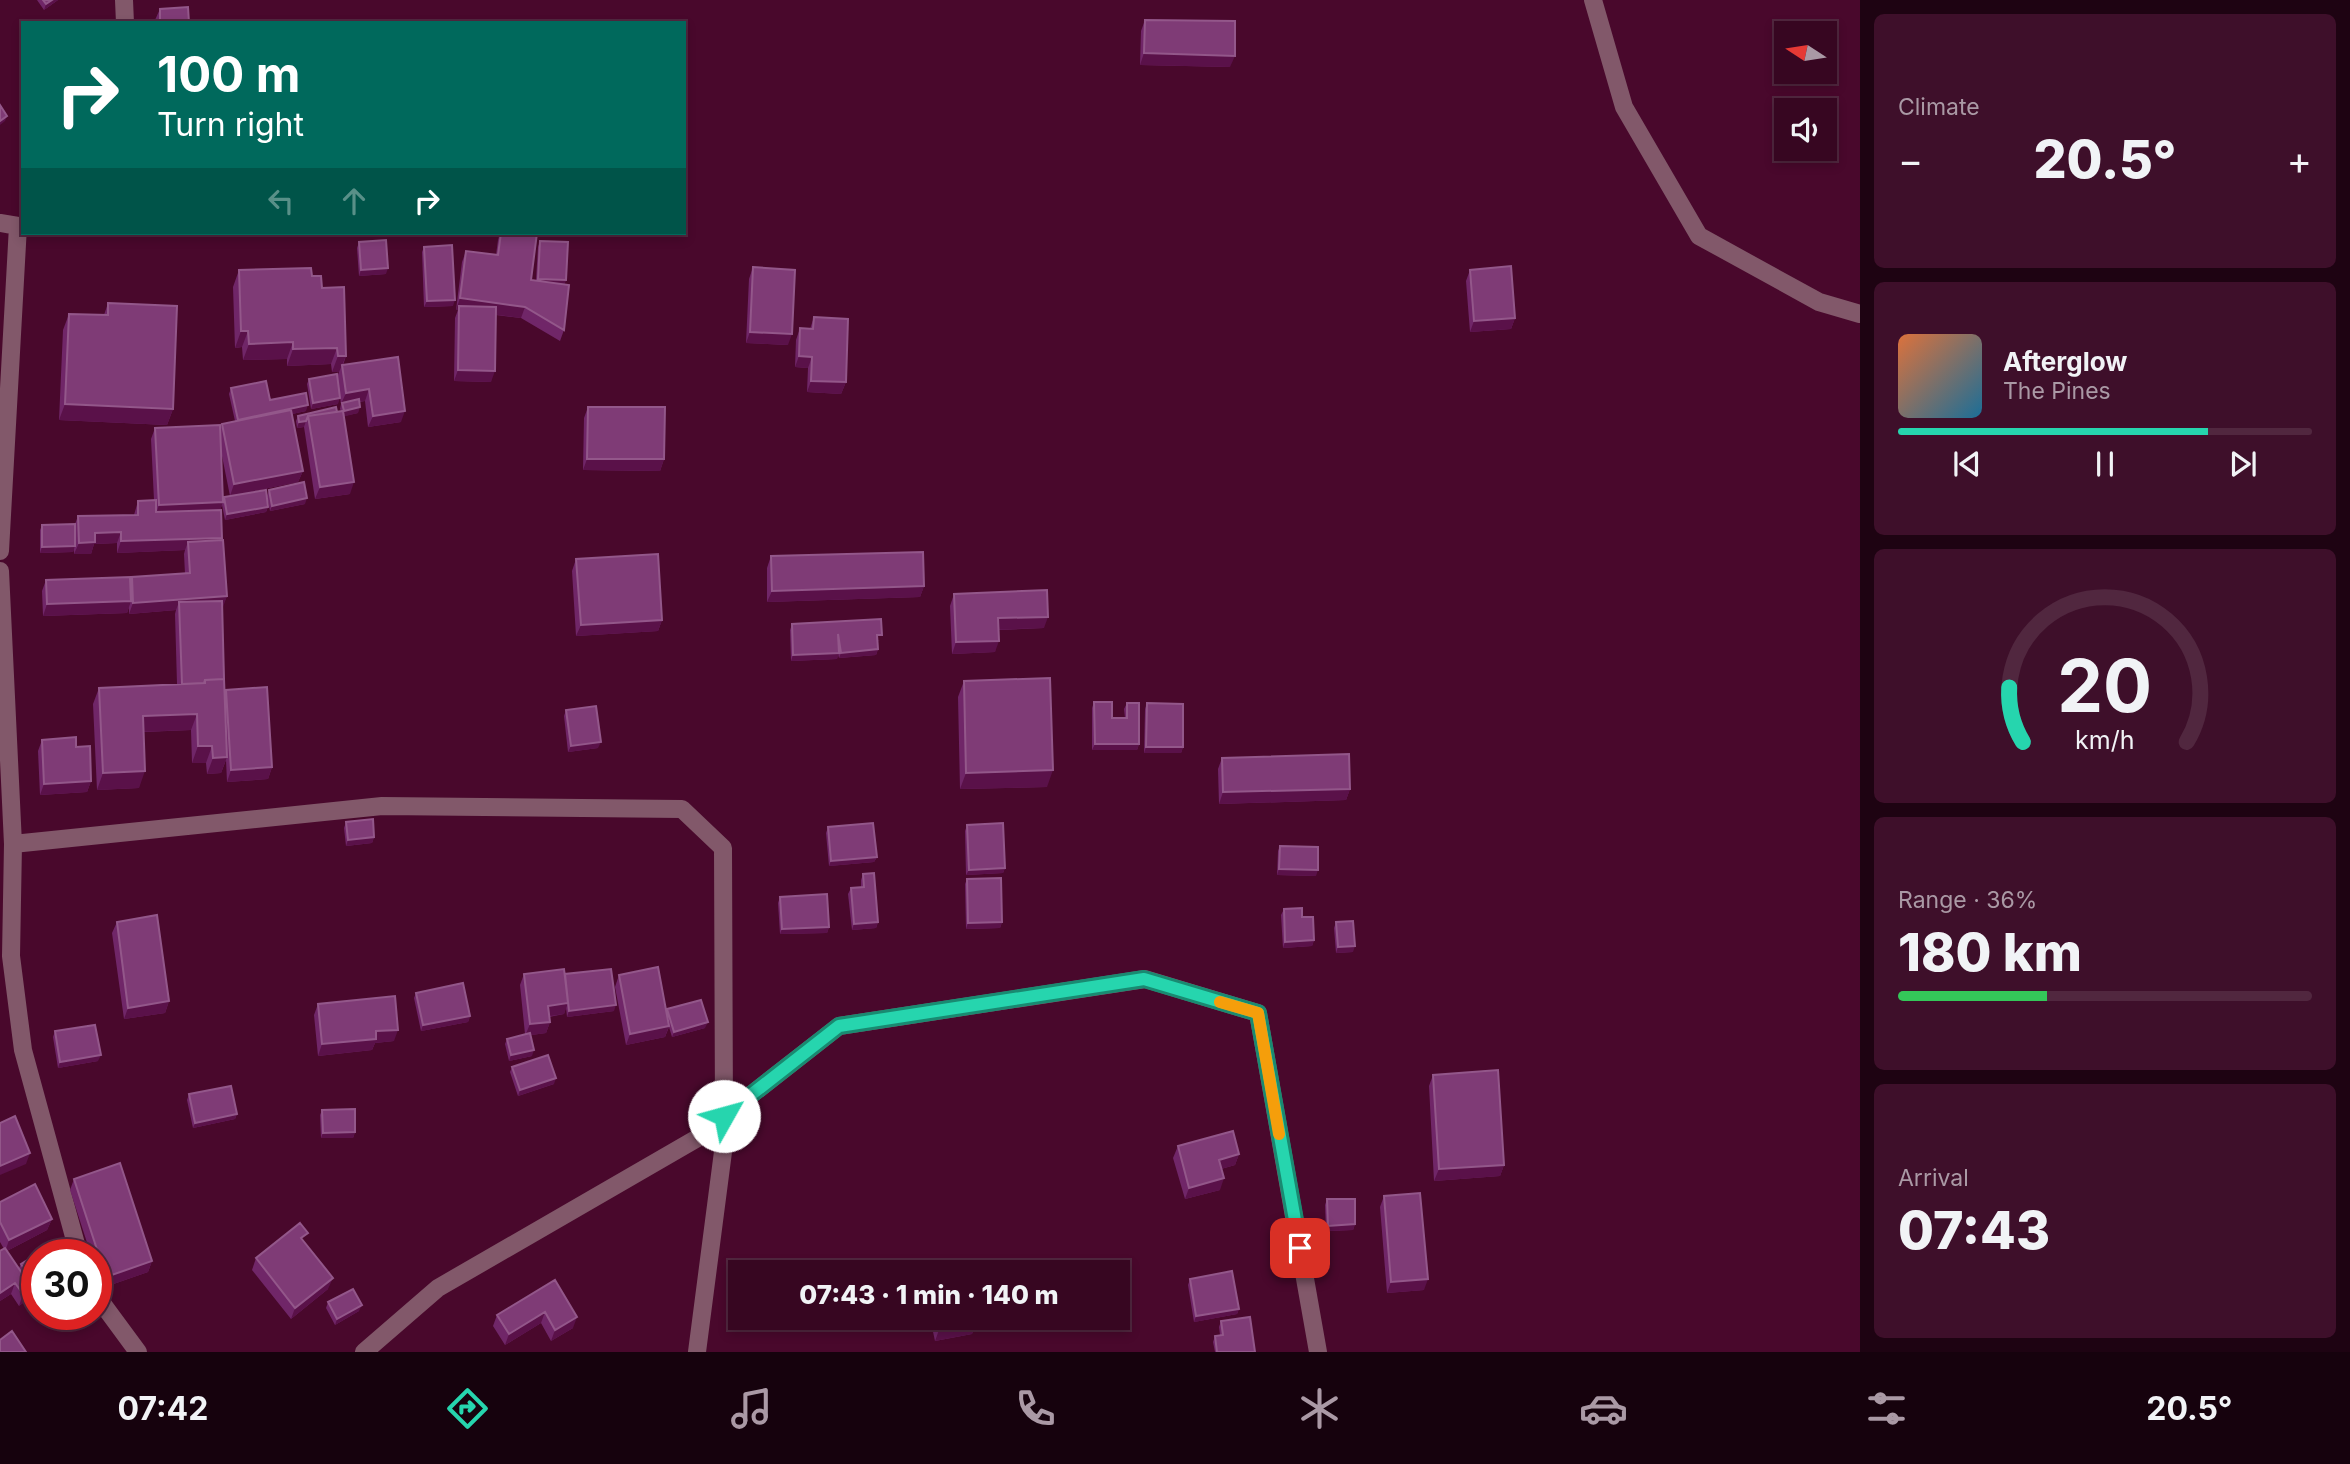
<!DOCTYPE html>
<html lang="en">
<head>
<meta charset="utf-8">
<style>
	:root { --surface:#370621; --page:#3e0f2a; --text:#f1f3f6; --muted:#aa99a5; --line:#51273f; --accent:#26d5ae }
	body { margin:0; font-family:Inter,sans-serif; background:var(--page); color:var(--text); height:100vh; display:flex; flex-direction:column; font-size:26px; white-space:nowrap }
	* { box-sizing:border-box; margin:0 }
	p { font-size:23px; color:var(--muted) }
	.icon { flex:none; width:38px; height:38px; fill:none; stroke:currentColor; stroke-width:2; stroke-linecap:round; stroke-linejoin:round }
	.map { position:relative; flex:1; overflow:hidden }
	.side { display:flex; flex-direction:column; gap:14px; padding:14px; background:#1e0312; width:490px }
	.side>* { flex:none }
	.hud { position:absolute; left:21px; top:21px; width:665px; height:214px; border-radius:0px; box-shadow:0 4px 10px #0003,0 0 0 2px var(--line); background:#00695c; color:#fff; overflow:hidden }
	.needle { width:46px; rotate:282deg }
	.fabs { position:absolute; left:1774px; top:21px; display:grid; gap:14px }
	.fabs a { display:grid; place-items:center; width:63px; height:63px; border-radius:0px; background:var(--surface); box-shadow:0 4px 10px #0003,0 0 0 2px var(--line); font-size:35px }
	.speed { position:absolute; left:21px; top:1239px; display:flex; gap:14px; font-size:35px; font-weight:700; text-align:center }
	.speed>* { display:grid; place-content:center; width:91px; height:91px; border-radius:50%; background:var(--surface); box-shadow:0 4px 10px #0003,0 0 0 2px var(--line); line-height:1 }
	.speed .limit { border:10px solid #d22; background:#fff; color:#111 }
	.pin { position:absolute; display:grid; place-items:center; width:60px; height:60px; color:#fff; margin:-30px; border-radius:14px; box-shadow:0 4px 10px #0006 }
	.me { position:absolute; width:77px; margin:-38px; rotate:52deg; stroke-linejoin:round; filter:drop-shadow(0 0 5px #0008) }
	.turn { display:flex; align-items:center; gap:24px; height:147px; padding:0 21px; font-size:32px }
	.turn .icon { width:91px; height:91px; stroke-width:2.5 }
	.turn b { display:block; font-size:49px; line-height:60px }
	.lanes { display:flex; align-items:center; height:66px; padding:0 21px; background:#0003; justify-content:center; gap:35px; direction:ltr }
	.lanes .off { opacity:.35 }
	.big { font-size:52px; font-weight:800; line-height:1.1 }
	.side .tile { flex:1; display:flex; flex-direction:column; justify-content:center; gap:10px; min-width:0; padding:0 24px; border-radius:10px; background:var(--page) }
	.side .dial { align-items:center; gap:0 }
	.dial svg { height:182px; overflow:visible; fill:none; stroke:var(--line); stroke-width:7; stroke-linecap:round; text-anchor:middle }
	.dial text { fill:var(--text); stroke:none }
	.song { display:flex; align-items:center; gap:21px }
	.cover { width:84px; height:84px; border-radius:10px; background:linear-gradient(135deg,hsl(20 70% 55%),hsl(200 70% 35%)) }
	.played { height:7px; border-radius:4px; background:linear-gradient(90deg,var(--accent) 75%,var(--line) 75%) }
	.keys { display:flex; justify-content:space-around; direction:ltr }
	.heat { display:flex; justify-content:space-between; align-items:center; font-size:38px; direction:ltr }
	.charge { height:10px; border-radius:5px; background:linear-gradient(90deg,#34c759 36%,var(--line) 0) }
	.trip { position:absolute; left:728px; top:1260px; width:402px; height:70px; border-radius:0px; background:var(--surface); box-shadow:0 4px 10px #0003,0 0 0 2px var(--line); font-weight:800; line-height:70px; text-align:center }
	.tab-bar { display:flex; height:112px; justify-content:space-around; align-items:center; background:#16020d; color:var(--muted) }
	.tab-bar .icon { width:49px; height:49px }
	.tab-bar .selected { color:var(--accent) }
	.tab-bar b { font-size:32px; color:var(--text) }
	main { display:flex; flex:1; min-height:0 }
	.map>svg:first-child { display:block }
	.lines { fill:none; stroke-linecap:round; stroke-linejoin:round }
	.minor { stroke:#82586a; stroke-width:18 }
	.wall { fill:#702668 }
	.shaded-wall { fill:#5a1149 }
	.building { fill:#7f3b76; stroke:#93578a; stroke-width:2 }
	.route-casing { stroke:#198a71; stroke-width:18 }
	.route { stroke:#26d5ae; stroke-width:12 }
	.slow { stroke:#f59e0b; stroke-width:12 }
</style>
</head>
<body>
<main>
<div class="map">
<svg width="1860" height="1352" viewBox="0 0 1860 1352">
	<rect width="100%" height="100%" fill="#49082c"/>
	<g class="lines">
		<path class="minor" d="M124 0 125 23
			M1593 0 1624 107 1699 236 1819 302 1860 314
			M0 223 18 226 0 551
			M0 571 13 844 11 956 23 1050 79 1255
			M13 844 382 806 682 809 723 848 724 1116 727 1121 697 1352
			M724 1116 839 1026 1145 979 1258 1013 1318 1352
			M96 1295 138 1352
			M364 1352 438 1288 727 1121"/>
	</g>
	<path class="wall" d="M37 0H58L44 10Z
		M160 9 189 23H156L155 20Z
		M1145 20 1230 67 1140 65 1141 31Z
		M500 233H537L531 280H536L538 247 540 241 566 280 564 284V330L560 341 521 318 496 315 491 382 454 381 455 318 458 310H456L462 262 466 251 496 255 498 240Z
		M359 242 386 274 359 276 357 248Z
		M424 247 453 306 424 307 422 252Z
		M753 267 788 345 746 343 749 279Z
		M239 270 312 276 322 288 346 356 343 365 401 422 368 427 365 401 359 402 358 413 344 416 350 494 315 499 304 427 297 428 296 421 298 416 341 411 340 409 341 404 337 377 339 372H332L331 364 287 366V359L243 360 242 347 235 348 233 287Z
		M1470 270 1515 318 1511 329 1470 332 1466 281Z
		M108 303 173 409 167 425 59 420 63 330 69 314 104 315Z
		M814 317 846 382 841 394 807 392 808 368 795 367 796 340 800 328 810 329Z
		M309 379 338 404 311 409 307 384Z
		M231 388 306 411 292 414 303 471 298 482 230 496 220 446 223 500 224 497 268 507 266 512 225 520 222 505 220 510 221 540 227 596 222 607 225 694 226 690 272 767 268 779 227 782 226 760 221 773 207 774 206 763H192L191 730 144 732 139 788 97 790 93 704 99 688 177 684 175 614 176 610 129 614V607L127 613 43 616 42 591 46 580 130 582 132 577 185 574 184 554 185 550 117 553V543L94 544 91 554H74V548L73 552 40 553V530L42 525 75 524 78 516 134 515 138 501 154 500 151 439 155 428 220 431 222 424 235 421 229 394Z
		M588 407 664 459 660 471 583 470 584 418Z
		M269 490 305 504 270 511 267 496Z
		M771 556 924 586 920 597 767 602V568Z
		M576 559 662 620 658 631 576 636 572 571Z
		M954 594 1044 628 998 630 995 652 952 654 950 606Z
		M792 624 880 641H878V649L876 655 839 658 838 654 837 659 791 661 790 630Z
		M964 681 1047 787 960 789 958 697Z
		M1094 702 1112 718H1125L1124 709 1127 703 1139 744 1137 750H1092V708Z
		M1147 703 1183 747 1181 753H1144L1145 709Z
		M566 710 598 748 568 752 564 716Z
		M42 740 76 747 91 781 87 792 40 795 38 751Z
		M1222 758 1350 789 1346 800 1219 804 1218 769Z
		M346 822 374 837 372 843 346 846 344 828Z
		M967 825 1005 868 1003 873 966 875 965 831Z
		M828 827 877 857 874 862 829 866 826 833Z
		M1280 846 1316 876 1277 875 1278 851Z
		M863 874 878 922 876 928 852 930 848 894 851 888 861 887V880Z
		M967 879 1002 922 1000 928 966 929 965 884Z
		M780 897 829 927 827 933 780 934 778 903Z
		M1284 909 1302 917 1314 940 1312 946 1283 948 1281 915Z
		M117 922 169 1001 165 1013 124 1019 112 933Z
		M1336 922 1353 952 1336 953 1334 928Z
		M524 974 565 976 614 1011 567 1017 566 1007 564 1014 549 1017 550 1022 546 1033 531 1035 532 1056 509 1061 505 1044 507 1039 525 1034 520 985Z
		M619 975 666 1012 667 1009 705 1028 672 1037 669 1027 665 1037 626 1045 615 987Z
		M416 993 470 1016 468 1022 421 1031 414 998Z
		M318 1004 394 1041 375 1043 372 1050 318 1056 314 1015Z
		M55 1031 98 1061 58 1068 53 1037Z
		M512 1067 554 1084 518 1096 510 1072Z
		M1433 1075 1504 1165 1500 1176 1434 1181 1429 1086Z
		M189 1094 237 1114 235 1119 193 1128 187 1100Z
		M322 1110 355 1132 353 1138H321L320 1115Z
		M1178 1146 1239 1154 1235 1165 1221 1169 1220 1190 1185 1199 1173 1158Z
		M74 1179 152 1261 148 1272 102 1288 96 1270V1255H91L70 1190Z
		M1384 1196 1424 1290 1387 1293 1380 1207Z
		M1327 1199 1355 1224 1353 1230 1326 1231 1325 1205Z
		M0 1202 52 1219 47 1230 7 1251 19 1268 21 1264 37 1255V1307L29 1295 28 1299 19 1306 11 1294 0 1301V1251L4 1249 0 1242Z
		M256 1258 328 1289 291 1319 252 1270Z
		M1190 1279 1239 1309 1237 1314 1194 1322 1188 1285Z
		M555 1280 573 1328 551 1341 541 1323 505 1345 493 1326 497 1315Z
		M328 1302 359 1311 335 1325 326 1308Z
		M930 1318H975L976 1322 972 1334 935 1341Z
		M1221 1321 1255 1352H1215L1213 1342 1215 1336 1220 1335 1219 1327Z"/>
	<path class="shaded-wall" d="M52 0H58L44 10 46 4Z
		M1144 53 1235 56 1230 67 1140 65Z
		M7 116 5 121 0 125V121Z
		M388 268 386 274 359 276 361 270Z
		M538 279 566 280 564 286 536 284Z
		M460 298 525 307 521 318 459 310V306L458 310H456Z
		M455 300 453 306 424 307 427 301Z
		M1515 318 1511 329 1470 332 1474 321Z
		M241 331H248L242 347 235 348Z
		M750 332 792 334 788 345 746 343Z
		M293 342 287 359 243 360 249 344Z
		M337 348 331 364 287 366 293 349Z
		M338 356H346L339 372H332Z
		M799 356 812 357 808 368 795 367Z
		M458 370 495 371 491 382 454 381Z
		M811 381 846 382 841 394 807 392Z
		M369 389 365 401 341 404 346 393Z
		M340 398 338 404 311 409 313 403Z
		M65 404 173 409 167 425 59 420Z
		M308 405 306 411 236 426 238 420Z
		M360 407 358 413 342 417 344 411Z
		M405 411 401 422 368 427 373 416Z
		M306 421 304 427 297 428 299 422Z
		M587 459H664L660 471 583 470Z
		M303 471 298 482 230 496 234 484Z
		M354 482 350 494 315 499 320 487Z
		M307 498 305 504 270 511 272 506Z
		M223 502 219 513 155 517 159 505Z
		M268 507 266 512 225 520 227 514Z
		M121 532 117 543 94 544 91 554H74L79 543 95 533Z
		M222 538 218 549 188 542 185 550 117 553 121 541Z
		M75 546 73 552 40 553 42 547Z
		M924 586 920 597 767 602 772 591Z
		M227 596 223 607 179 610V602L176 610 129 614 133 603Z
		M131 601 127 613 43 616 47 604Z
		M1048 617 1044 628 993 630 998 618Z
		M662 620 658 631 576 636 581 625Z
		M999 641 995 652 952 654 956 642Z
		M878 649 876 655 839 658 841 653Z
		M839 653 837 659 791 661 793 655Z
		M197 714 191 730 137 732 143 716Z
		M601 742 598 748 568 752 571 746Z
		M1095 744H1139L1137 750H1092Z
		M198 746H212L206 763H192Z
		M1146 747H1183L1181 753H1144Z
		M227 757 221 773 207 774 213 758Z
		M272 767 268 779 227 782 231 770Z
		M1053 770 1047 787 960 789 966 773Z
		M145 771 139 788 97 790 103 773Z
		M91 781 87 792 40 795 44 784Z
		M1350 789 1346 800 1219 804 1223 792Z
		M374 837 372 843 346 846 348 840Z
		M877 857 874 862 829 866 831 861Z
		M1005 868 1003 873 966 875 969 870Z
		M1279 869 1318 870 1316 876 1277 875Z
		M878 922 876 928 852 930 854 924Z
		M1002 922 1000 928 966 929 968 923Z
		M829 927 827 933 780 934 782 929Z
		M1314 940 1312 946 1283 948 1285 942Z
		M1355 946 1353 952 1336 953 1338 947Z
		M169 1001 165 1013 124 1019 128 1008Z
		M568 1003 564 1014 544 1017 548 1006Z
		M616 1005 614 1011 567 1017 569 1011Z
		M470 1016 468 1022 421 1031 423 1025Z
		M550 1022 546 1033 525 1036 530 1024Z
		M708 1022 705 1028 672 1037 674 1032Z
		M669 1026 665 1037 626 1045 630 1034Z
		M398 1030 394 1041 375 1043 372 1050 318 1056 322 1044 376 1031Z
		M534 1050 532 1056 509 1061 511 1055Z
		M101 1055 98 1061 58 1068 60 1062Z
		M556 1078 554 1084 518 1096 520 1090Z
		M237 1114 235 1119 193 1128 195 1123Z
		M355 1132 353 1138H321L323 1133Z
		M30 1153 26 1164 0 1175V1166Z
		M1239 1154 1235 1165 1214 1171 1219 1160Z
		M1504 1165 1500 1176 1434 1181 1439 1169Z
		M1224 1178 1220 1190 1185 1199 1189 1188Z
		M52 1219 47 1230 5 1252 9 1240Z
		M1355 1224 1353 1230 1326 1231 1328 1226Z
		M152 1261 148 1272 102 1288 106 1277Z
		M333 1278 328 1289 291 1319 295 1308Z
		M1428 1279 1424 1290 1387 1293 1391 1282Z
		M15 1283 11 1294 0 1301V1293Z
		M32 1288 28 1299 19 1306 23 1294Z
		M362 1305 359 1311 335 1325 337 1319Z
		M1239 1309 1237 1314 1194 1322 1196 1316Z
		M545 1312 541 1323 505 1345 509 1334Z
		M577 1317 573 1328 551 1341 555 1330Z
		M976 1322 972 1334 935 1341 939 1330Z"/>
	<path class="building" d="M43 0H52L46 4Z
		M188 7 189 23H160V9Z
		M1145 20 1235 21V56L1144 53Z
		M0 105 7 116 0 121Z
		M501 233H537L531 280 569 285 564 330 525 307 460 298 466 251 498 255Z
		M386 240 388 268 361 270 359 242Z
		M540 241 568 242 566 280 538 279Z
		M452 245 455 300 427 301 424 247Z
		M1511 266 1515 318 1474 321 1470 270Z
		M753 267 795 270 792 334 750 332Z
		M311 268 312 276H321L322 288 344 287 346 356H338L337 348 293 349V342L249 344 248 331H241L239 270Z
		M108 303 177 306 173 409 65 404 69 314 108 315Z
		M459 306 496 307 495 371 458 370Z
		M814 317 848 319 846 382 811 381 812 357 799 356 800 328 813 329Z
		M398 357 405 411 373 416 369 389 346 393 342 365Z
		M337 374 340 398 313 403 309 379Z
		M266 381 270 400 306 393 308 405 238 420 231 388Z
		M359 399 360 407 344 411 342 403Z
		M336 407 337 412 308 416 306 421 299 422 298 416Z
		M588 407H665L664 459H587Z
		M291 410 303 471 234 484 222 424Z
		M343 411 354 482 320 487 308 416Z
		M220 425 223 502 159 505 155 428Z
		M304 482 307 498 272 506 269 490Z
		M266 490 268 507 227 514 224 497Z
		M156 500V512L221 510 222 538 121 541V532L95 533V542L79 543 78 516 138 515V501Z
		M75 524V546L42 547V525Z
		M223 540 227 596 133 603 132 577 190 573 188 542Z
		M923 552 924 586 772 591 771 556Z
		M658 554 662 620 581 625 576 559Z
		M130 577 131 601 47 604 46 580Z
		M1047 590 1048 617 998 618 999 641 956 642 954 594Z
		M222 601 224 679 205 680 204 683 182 684 179 602Z
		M881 619 882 635H877L878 649 841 653 838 634 839 653 793 655 792 624Z
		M1050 678 1053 770 966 773 964 681Z
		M224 679 227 757 213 758 212 746H198L197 714 143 716 145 771 103 773 99 688 205 683V680Z
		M267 687 272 767 231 770 226 690Z
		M1094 702H1112V718H1127V703H1139V744H1095Z
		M1147 703 1183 704V747H1146Z
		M596 706 601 742 571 746 566 710Z
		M76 737V747L90 746 91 781 44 784 42 740Z
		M1349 754 1350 789 1223 792 1222 758Z
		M373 819 374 837 348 840 346 822Z
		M873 823 877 857 831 861 828 827Z
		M1003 823 1005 868 969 870 967 825Z
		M1280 846 1318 847V870L1279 869Z
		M874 873 878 922 854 924 851 888 864 887 863 874Z
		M1001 878 1002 922 968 923 967 879Z
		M827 894 829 927 782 929 780 897Z
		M1302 908V917H1313L1314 940 1285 942 1284 909Z
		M157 915 169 1001 128 1008 117 922Z
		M1353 921 1355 946 1338 947 1336 922Z
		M658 967 669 1026 630 1034 619 975Z
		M564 969 568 1003 548 1006 550 1022 530 1024 524 974Z
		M611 969 616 1005 569 1011 565 974Z
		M463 983 470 1016 423 1025 416 993Z
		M395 996 398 1030 376 1031V1039L322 1044 318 1004Z
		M701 1000 708 1022 674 1032 667 1009Z
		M95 1025 101 1055 60 1062 55 1031Z
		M530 1033 534 1050 511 1055 507 1039Z
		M548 1055 556 1078 520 1090 512 1067Z
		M1498 1070 1504 1165 1439 1169 1433 1075Z
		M231 1086 237 1114 195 1123 189 1094Z
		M355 1109V1132L323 1133 322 1110Z
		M15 1116 30 1153 0 1166V1123Z
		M1233 1131 1239 1154 1219 1160 1224 1178 1189 1188 1178 1146Z
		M120 1163 152 1261 106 1277 74 1179Z
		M35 1184 52 1219 9 1240 0 1222V1202Z
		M1420 1193 1428 1279 1391 1282 1384 1196Z
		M1327 1199H1355V1224L1328 1226Z
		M300 1223 308 1233 301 1238 333 1278 295 1308 256 1258Z
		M53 1244 60 1255H37V1289L21 1264Z
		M5 1248 32 1288 23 1294 15 1283 0 1293V1251Z
		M1232 1271 1239 1309 1196 1316 1190 1279Z
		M555 1280 577 1317 555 1330 545 1312 509 1334 497 1315Z
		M353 1289 362 1305 337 1319 328 1302Z
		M1250 1317 1255 1352H1217L1215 1336 1223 1335 1221 1321Z
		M937 1318H975L976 1322 939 1330Z
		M12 1331 26 1352H0V1340Z"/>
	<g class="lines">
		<g class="route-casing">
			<path id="route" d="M724 1116 839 1026 1144 979 1258 1013 1300 1248"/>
		</g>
		<use href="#route" class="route"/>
		<path class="slow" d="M1220 1002 1258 1013 1279 1134"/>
	</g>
</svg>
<div class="fabs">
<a><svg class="needle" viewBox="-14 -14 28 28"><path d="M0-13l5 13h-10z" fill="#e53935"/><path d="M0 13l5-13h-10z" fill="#aa99a5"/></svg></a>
<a><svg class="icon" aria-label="sound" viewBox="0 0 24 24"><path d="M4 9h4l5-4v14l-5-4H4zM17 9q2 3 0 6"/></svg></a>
</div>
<div class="speed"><div class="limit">30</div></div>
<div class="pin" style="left:1300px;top:1248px;background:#d93025"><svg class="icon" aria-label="arrive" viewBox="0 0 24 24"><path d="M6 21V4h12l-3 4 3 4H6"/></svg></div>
<svg class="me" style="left:724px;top:1116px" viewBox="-20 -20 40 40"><circle r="19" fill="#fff"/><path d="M0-13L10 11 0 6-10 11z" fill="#26d5ae"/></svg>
<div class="trip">07:43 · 1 min · 140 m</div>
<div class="hud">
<div class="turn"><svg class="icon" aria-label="right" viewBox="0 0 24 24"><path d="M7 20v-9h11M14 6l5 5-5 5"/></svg><div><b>100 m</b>Turn right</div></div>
<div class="lanes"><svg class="icon off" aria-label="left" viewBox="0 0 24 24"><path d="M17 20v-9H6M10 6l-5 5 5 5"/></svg><svg class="icon off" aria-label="ahead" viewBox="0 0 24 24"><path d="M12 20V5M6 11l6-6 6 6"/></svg><svg class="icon" aria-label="right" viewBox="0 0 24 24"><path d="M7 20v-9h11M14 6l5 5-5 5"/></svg></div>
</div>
</div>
<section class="side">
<div class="tile"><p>Climate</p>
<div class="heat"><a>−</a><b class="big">20.5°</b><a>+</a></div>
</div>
<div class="tile">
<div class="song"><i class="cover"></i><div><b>Afterglow</b><p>The Pines</p></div></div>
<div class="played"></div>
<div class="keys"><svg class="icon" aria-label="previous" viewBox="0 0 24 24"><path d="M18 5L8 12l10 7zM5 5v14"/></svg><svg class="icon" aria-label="pause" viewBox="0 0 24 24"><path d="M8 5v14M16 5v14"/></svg><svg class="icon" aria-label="next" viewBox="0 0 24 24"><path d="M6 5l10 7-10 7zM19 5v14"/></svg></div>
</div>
<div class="tile dial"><svg viewBox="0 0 100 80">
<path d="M14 69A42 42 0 1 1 86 69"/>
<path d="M14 69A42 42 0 0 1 8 45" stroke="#26d5ae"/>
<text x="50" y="56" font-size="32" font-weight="700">20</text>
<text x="50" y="72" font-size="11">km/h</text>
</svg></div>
<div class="tile"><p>Range · 36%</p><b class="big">180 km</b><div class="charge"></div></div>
<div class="tile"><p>Arrival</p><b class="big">07:43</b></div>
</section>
</main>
<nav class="tab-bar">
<b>07:42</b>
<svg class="icon selected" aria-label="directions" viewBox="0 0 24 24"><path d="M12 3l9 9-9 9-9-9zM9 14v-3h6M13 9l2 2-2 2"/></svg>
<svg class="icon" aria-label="music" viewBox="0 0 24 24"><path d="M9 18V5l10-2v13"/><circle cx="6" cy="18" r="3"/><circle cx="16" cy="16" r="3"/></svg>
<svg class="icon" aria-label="phone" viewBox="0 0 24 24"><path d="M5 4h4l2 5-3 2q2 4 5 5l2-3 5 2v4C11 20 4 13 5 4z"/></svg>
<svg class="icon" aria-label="climate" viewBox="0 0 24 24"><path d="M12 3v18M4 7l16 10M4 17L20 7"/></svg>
<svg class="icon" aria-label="car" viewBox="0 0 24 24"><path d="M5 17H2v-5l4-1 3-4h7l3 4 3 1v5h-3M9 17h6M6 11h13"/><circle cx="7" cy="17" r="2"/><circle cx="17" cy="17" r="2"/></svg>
<svg class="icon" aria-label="filters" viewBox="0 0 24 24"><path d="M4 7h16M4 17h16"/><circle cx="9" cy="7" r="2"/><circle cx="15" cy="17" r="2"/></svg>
<b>20.5°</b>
</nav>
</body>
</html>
